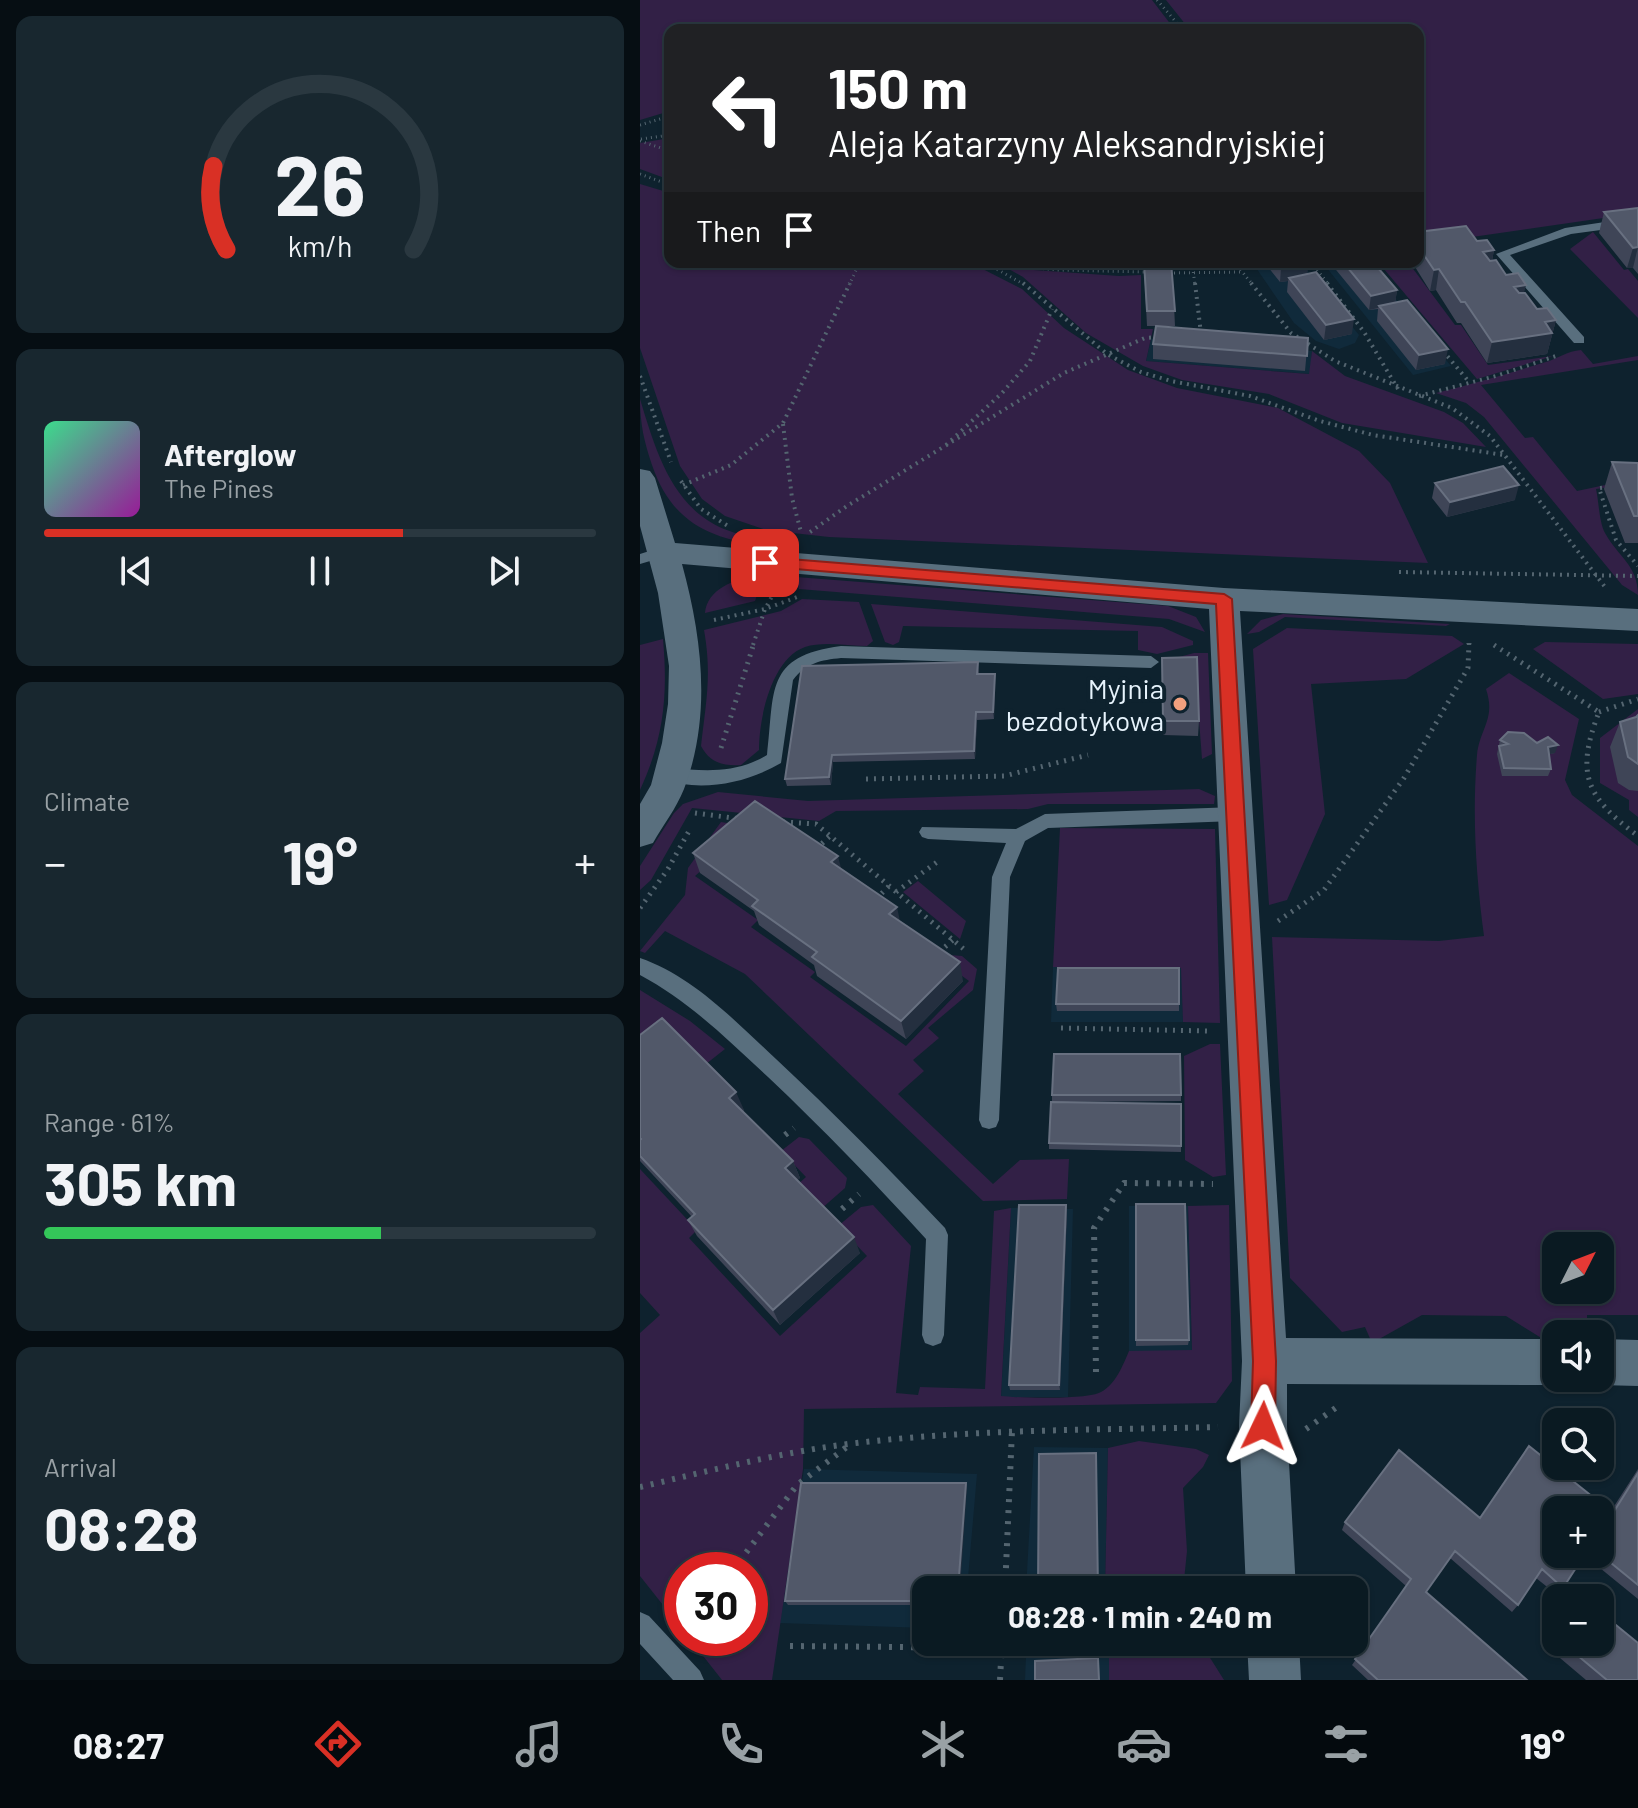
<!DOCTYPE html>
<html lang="en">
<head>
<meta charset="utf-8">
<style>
	:root { --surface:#0a1a22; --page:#18272f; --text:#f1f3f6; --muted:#99a1a5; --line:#2a3840; --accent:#d93025 }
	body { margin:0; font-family:Barlow,sans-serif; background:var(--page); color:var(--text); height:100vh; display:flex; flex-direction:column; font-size:30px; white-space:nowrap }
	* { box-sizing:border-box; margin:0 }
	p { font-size:26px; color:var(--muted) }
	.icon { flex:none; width:44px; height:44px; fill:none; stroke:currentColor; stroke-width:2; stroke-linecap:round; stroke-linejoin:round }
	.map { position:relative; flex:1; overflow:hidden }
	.sheet { display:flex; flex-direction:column; gap:16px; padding:16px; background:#060e13; width:640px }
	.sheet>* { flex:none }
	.top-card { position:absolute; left:24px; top:24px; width:760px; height:244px; border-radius:16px; box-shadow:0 2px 6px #0004,0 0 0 2px var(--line); background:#202124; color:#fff; overflow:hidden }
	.needle { width:52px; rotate:48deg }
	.controls { position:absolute; left:902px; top:1232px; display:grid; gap:16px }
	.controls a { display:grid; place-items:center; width:72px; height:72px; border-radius:16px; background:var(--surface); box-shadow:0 2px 6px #0004,0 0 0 2px var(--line); font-size:40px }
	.speed { position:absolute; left:24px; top:1552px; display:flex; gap:16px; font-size:40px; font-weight:700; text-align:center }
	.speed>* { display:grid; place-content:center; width:104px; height:104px; border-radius:50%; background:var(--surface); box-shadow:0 2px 6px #0004,0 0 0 2px var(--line); line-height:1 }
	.speed .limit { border:12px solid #d22; background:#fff; color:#111 }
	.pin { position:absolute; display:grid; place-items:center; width:68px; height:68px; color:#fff; margin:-34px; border-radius:16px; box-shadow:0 4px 12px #0006 }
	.me { position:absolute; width:88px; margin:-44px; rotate:2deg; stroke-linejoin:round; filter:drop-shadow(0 0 6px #0008) }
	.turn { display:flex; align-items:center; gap:28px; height:168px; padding:0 32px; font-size:36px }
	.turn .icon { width:104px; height:104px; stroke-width:2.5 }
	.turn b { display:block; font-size:56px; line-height:68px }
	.then { display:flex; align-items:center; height:76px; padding:0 32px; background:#0003; gap:16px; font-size:30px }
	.big { font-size:60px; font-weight:700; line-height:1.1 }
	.sheet .tile { flex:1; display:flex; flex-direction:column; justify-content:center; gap:12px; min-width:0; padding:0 28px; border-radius:16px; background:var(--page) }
	.sheet .dial { align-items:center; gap:0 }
	.dial svg { height:208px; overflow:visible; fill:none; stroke:var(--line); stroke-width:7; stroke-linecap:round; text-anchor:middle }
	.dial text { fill:var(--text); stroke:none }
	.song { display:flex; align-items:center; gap:24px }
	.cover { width:96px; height:96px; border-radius:12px; background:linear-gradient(135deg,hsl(150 70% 55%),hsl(300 70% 35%)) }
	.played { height:8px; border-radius:4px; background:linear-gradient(90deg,var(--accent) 65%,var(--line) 65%) }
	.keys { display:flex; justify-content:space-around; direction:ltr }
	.heat { display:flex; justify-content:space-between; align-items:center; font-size:44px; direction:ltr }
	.charge { height:12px; border-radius:6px; background:linear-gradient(90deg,#34c759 61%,var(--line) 0) }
	.trip { position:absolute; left:272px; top:1576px; width:456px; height:80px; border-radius:16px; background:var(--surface); box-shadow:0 2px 6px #0004,0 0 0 2px var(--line); font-weight:700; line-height:80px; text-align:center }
	.tabs { display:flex; height:128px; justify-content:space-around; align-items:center; background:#040a0e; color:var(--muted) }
	.tabs .icon { width:56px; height:56px }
	.tabs .active { color:var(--accent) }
	.tabs b { font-size:36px; color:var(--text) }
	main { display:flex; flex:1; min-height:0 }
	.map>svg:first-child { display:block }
	.built { fill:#102a3b }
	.green { fill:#322046; fill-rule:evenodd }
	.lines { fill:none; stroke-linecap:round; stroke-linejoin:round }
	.path-far3 { stroke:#546570; stroke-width:3; stroke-dasharray:1 4; stroke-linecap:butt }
	.path-far2 { stroke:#546570; stroke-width:4; stroke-dasharray:2 5; stroke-linecap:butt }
	.path-far1 { stroke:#546570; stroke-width:5; stroke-dasharray:2 6; stroke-linecap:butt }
	.path { stroke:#546570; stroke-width:6; stroke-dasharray:3 8; stroke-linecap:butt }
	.service { fill:#596f7e; fill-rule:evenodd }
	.minor { fill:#596f7e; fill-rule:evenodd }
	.wall { fill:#3f4557; fill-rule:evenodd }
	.shaded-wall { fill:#242f3f }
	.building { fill:#515869; stroke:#687080; stroke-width:2 }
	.route { fill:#d93025; stroke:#8d1f18; stroke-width:2 }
	.poi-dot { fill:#f2a07e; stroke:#0e222e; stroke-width:3 }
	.labels { text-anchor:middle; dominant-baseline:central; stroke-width:8; stroke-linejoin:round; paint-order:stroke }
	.poi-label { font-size:28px; fill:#e7f3fc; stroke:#0e222e; text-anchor:end }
</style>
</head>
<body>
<main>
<section class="sheet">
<div class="tile dial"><svg viewBox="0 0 100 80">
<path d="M14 69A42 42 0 1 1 86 69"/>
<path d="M14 69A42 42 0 0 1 9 37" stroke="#d93025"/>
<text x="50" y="56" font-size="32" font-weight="700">26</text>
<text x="50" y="72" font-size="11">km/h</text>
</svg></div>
<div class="tile">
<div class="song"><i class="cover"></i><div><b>Afterglow</b><p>The Pines</p></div></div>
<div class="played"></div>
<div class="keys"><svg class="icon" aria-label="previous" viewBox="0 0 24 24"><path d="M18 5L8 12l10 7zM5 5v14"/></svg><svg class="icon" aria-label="pause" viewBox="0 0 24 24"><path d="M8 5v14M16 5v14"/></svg><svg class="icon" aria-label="next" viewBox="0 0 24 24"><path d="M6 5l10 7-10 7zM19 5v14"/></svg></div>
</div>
<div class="tile"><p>Climate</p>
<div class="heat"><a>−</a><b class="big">19°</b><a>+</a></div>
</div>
<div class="tile"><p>Range · 61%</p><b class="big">305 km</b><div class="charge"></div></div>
<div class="tile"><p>Arrival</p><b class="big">08:28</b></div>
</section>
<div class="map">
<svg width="998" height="1680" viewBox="0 0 998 1680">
	<rect width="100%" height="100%" fill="#0e222e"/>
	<path class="built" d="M612 262H660L719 335 715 343 699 349 676 341 654 323Z
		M682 262H725L811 366 773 375Z
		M511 339 672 351 670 374 506 361Z
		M413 967H542L543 1022H411Z
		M489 1206H548L552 1351H489Z
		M371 1208 433 1209 428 1397H361Z
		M394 1447 468 1448 465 1590H386Z
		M164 1469 337 1474 327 1590H286V1628L140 1623Z
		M469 1655V1680H385L386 1656Z"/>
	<path class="green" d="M0 0H512L535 30H30V111L0 120Z
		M526 0H998V213L832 237 778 251V30H550Z
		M30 138V180L0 169V143Z
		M0 184 30 193V262H329L382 289 424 328 488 370 537 388 638 408 719 451 750 483 788 563 189 537 126 530 85 516 62 499 40 466 0 348Z
		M953 232 984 270 988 269 998 281V318L930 249Z
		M738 262H768L815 325H821L848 365 913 356 837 379Z
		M367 268 479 276 501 275V329H513L506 361 669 374 672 351 705 376 804 412 823 423 846 447 702 423 629 394 542 380 503 366 446 333 383 277Z
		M941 350 953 364 998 356V360L841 385 885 438 893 437 937 491 998 478V483L956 489C959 502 959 522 965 533 978 557 998 565 998 595L982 585 844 417 826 403 796 393C834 384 869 373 906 362 919 358 927 351 941 350Z
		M0 399C15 448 31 507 84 529 101 536 120 538 137 543L144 550C81 540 35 532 12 465 4 442 0 423 0 399Z
		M115 576 123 577 115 601 65 613C67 589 95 579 115 576Z
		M156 577 528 606 556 617 565 632 529 619 159 589Z
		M162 599 219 602 233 641 227 646C208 646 183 641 165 647 131 659 119 719 119 750L101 765C83 766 70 763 61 746 66 702 72 675 64 630L141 611Z
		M231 604 522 627 553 641V645L517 654 498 650V631L263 626 259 642 253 645 245 642Z
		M643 614 810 624 806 626 645 617 619 632 607 634 621 620Z
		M647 628 812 636 824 644 766 679 671 684 685 814 647 900 629 905 613 649Z
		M23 639C28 695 24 738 0 790V645Z
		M905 642 998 644V694L963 699 893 649Z
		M554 653H568L572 754 562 759 555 667 524 661Z
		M869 673 939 719 925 780 932 795 998 846V1315H947V1334H916V1339H903L866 1316 782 1315 732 1343 725 1327 702 1332 650 1278 632 937 799 941 844 936C836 876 832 816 837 755 840 728 856 719 846 689ZM916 1246H960V1290H916Z
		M998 709V817L989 810V800L960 783V738Z
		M559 789 575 796 574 804H408L388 809 196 811 179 821 52 808 11 880 0 890V866L34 813 43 804 78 792 168 801Z
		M81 822 111 827 55 876 118 920 111 927 175 972 170 977 266 1046 329 981 303 962 310 955 322 956 337 969 333 990 288 1028 299 1038 273 1060 284 1071 258 1094 353 1184 380 1160 429 1159 427 1199 343 1201 105 974 25 931 5 953 0 951 45 895 48 868Z
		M420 828 575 829 580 1023 543 1022 541 968 413 967Z
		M278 881 326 921 320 939 263 892Z
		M0 990 50 1021 85 1049 66 1064 0 1056Z
		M570 1044H580L586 1175 573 1177 545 1160 544 1056Z
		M159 1137 169 1139 207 1178 205 1188 181 1209 157 1185 166 1177 141 1151Z
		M0 1169 57 1230 49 1238 140 1336 227 1256 198 1226 221 1207 233 1205 271 1246 256 1393 278 1395 280 1387 345 1389 354 1211 371 1208 361 1396C380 1398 447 1400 461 1392 476 1384 483 1365 489 1351L552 1350 548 1206 589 1205 592 1381 576 1403 164 1409 163 1469 132 1680H82L49 1638H110V1570H42V1629L0 1576V1333L20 1315 0 1293Z
		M499 1441 556 1449 569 1455 563 1467 543 1488 547 1551 543 1590H465L468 1448Z
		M567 1653 584 1680H469V1655Z"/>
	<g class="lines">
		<path class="path-far3" d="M517 0 543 30
			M0 125 30 116
			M1 139 30 135
			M0 141 30 151
			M0 174 30 185
			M344 262 385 285
			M552 262 555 285
			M594 262 613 285
			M671 262 689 285
			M353 264 418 270 507 272
			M529 273 601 272
			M209 285 220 262"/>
		<path class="path-far2" d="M383 283 467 354 501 372 531 381 610 396 680 421 733 435 864 455
			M555 283 561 334H564
			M611 283 651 333 695 361 812 408 850 436 965 587
			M687 283 724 332 758 389
			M803 351 830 383
			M0 376 31 462
			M779 396 856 376 919 355
			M143 424 152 498 161 532
			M306 445 362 393 390 361 412 309
			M41 481 61 509 88 526
			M43 485 91 465 143 423 210 283
			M969 487 959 488 976 540 998 566
			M170 532 207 506 424 373 505 338 519 337
			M759 572 998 576
			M74 620 125 609 160 596
			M113 645 125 609 135 591
			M829 645V642"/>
		<path class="path-far1" d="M854 645 959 712C935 774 946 797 998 836
			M959 712 998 699
			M81 748 114 643
			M226 779 364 776 448 755
			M55 813 101 819
			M143 822 176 824 326 951
			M176 849 190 836
			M256 892 297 862
			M236 899 249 886
			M0 908 28 869 49 831
			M638 921 684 890 764 778 828 668 829 643
			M299 952 313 940
			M421 1028 568 1031"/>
		<path class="path" d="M145 1135 154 1128
			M202 1209 219 1194
			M456 1372 454 1228 484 1183 573 1184
			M666 1429 697 1407
			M0 1487C69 1471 138 1453 208 1444 331 1429 455 1430 578 1427
			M93 1570 157 1485 208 1446
			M365 1590 372 1431
			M150 1646 362 1648 439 1642
			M360 1680 362 1642"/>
		<path class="service" d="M998 217V225L931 234 870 255 944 337V343H934L856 254 925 228Z
			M22 547 30 552 27 556 0 564V554Z
			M201 646 511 656 519 662 511 668 201 658C181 660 166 663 153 680L141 763C107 783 63 792 24 780L21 775 24 770 30 768C66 771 95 774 127 755 135 691 124 656 201 646Z
			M595 807 601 809 604 814 601 819 595 821 408 828 385 841 370 877 359 1120 356 1127 349 1129 342 1127 339 1120 352 877 366 843 288 839 282 837 279 832 282 827 376 829 405 814Z
			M0 958C53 976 96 1022 136 1059 194 1113 250 1170 305 1228L308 1235 304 1335 301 1343 293 1346 285 1343 282 1335 286 1239C235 1183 183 1129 128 1077 88 1040 49 1001 0 975Z
			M0 1612 9 1616 60 1671 64 1680H33L0 1644Z"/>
		<path class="minor" d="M0 469 10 471 15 478 35 543 584 588 998 609V631L600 611 646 1338 916 1339V1378H932L916 1385 647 1384V1426L656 1590H606L599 1426 602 1361 569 609 42 564C62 637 72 716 44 789 36 809 23 825 13 843L0 847V804L11 785 22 743 28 704 29 666 18 593 0 526Z
			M960 1339 998 1340V1386L960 1385 944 1378H960Z
			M607 1642H659L661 1680H609Z"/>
	</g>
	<path class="wall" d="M998 208V274L993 268H987L959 233 964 212Z
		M778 232 837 241 854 250 852 261 885 293 897 309 916 320 907 354 847 363 821 323H817L796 290 790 291 772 262H778Z
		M501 262H532L535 326H507L504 267H502Z
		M624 262H668L667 274 712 334 684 340 647 292 648 281 640 282Z
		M692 262H733L757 290 755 303 805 364 776 370 737 321 738 309 729 310 692 265Z
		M668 338 665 371 513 359V344Z
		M972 462 998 463V543H985L964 489Z
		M795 483 875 500 807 517 792 498Z
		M522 658 559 721 558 736 523 735Z
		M338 662 339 674H355V681L354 719 337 720 335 759 193 762 191 785 147 786 145 779Z
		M998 715V791L989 790 978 783 970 747 980 722 996 717Z
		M860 740 897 743 915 753 909 754 911 769 908 776H862L857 754Z
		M53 853 201 869 260 921 323 981 266 1039 177 976 174 965 119 925 114 911 60 873Z
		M539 968V1011H417L416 1004Z
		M0 1035 104 1110 103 1111 153 1161 160 1178 157 1180 220 1253 140 1325 57 1236 48 1220 52 1217 0 1161Z
		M412 1095H541V1101L412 1102Z
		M541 1104V1152L409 1149V1143Z
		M496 1204 549 1340 548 1345 496 1346Z
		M427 1211 420 1390H370L369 1385Z
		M889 1446 971 1511 998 1469V1599L944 1555 923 1588 916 1594 896 1578 878 1605 872 1612 810 1558 786 1592 887 1680H728L712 1665 766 1586 702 1530 705 1522 759 1450 840 1518ZM916 1510H960V1554H916Z
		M326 1483 327 1487 286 1590V1605H148L145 1601Z
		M930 1642H960L998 1680H946L920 1658Z"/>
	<path class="shaded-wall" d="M998 247 993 268H987L993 248Z
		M854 250 850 271 843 252Z
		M668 262 667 277 649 278 648 281 640 282 641 268Z
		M799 269 796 290 790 291 794 270Z
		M886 285 881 306 874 287Z
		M757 290 755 305 739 306 738 308 729 310 731 296Z
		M714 319 712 334 684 340 686 325Z
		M916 320 907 354 847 363 852 342 905 322Z
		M808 349 805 364 776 370 779 355Z
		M879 485 875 500 807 517 810 502Z
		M355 674V681L354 719 353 712Z
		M336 712 337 720 335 759 334 751Z
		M918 745 915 753 905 755 908 747Z
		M192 755 193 762 191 785 189 777Z
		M198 856 203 876 191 862Z
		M257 907 261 926 249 914Z
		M320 962 323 981 266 1039 261 1021Z
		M96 1092 104 1110 97 1115 89 1098Z
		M153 1161 160 1178 152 1185 145 1168Z
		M426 1205 427 1211 420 1390 419 1385Z
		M214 1237 220 1253 140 1325 133 1310Z
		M326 1483 327 1487 320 1590H318Z"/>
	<path class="building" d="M534 24 539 30H513L511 28Z
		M998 208V247L993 248 964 212Z
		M826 226 837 241 847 240 854 250 843 252 850 261 856 260 866 275 878 273 886 285 874 287 879 293H885L897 309 907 308 916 320 905 322 912 333 852 342 825 302H821L799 269 794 270 778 246V232Z
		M504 262H531L535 311H507Z
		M636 262H668L641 268Z
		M703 262H733L757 290 731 296Z
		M676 272 714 319 686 325 649 278Z
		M767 300 808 349 779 355 739 306Z
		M516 326 668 338 667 356 513 344Z
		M972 462 998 463V516H994Z
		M863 466 879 485 810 502 795 483Z
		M557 657 559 721H523L522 658Z
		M338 662 337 674H355L353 712H336L334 751 192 755 189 777 145 779 162 666Z
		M998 715V764L988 757 980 722 996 717Z
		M868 732 884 733 897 743 908 737 918 745 908 747 911 769 864 768 859 746 868 744 860 740Z
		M115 801 198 856 191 862 257 907 249 914 320 962 261 1021 172 957 177 952 112 906 118 900 53 853Z
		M418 968H539V1004H416Z
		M22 1018 96 1092 89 1098 153 1161 145 1168 214 1237 133 1310 48 1220 55 1214 0 1156V1140L1 1139 0 1138V1035Z
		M414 1054H540L541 1095H412Z
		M411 1102 541 1104V1146L409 1143Z
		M496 1204H545L549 1340H496Z
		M379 1205H426L419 1385H369Z
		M889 1446 973 1513 998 1473V1585L960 1554V1510H916V1554H945L923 1588 902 1569 878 1605 815 1551 786 1592 887 1680H738L715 1659 771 1579 705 1522 759 1450 840 1518Z
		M456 1453 458 1590H398L399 1454Z
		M161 1483H326L318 1590H286V1601H145Z
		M960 1612 998 1643V1680H967L931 1650 935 1642H960Z
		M458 1658 459 1680H395V1661Z"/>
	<path class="route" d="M125 557 584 594 592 599 636 1361 635 1426 631 1435 623 1438 614 1435 611 1426 613 1361 576 604 119 566V559Z"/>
	<circle class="poi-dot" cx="540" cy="704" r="8"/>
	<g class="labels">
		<g class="poi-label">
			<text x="524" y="688">Myjnia<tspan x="524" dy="32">bezdotykowa</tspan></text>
		</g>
	</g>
</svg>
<div class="controls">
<a><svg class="needle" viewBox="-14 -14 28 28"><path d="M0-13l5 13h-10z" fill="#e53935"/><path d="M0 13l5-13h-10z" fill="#99a1a5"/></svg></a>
<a><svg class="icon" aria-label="sound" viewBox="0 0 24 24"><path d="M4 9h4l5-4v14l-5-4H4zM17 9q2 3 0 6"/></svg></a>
<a><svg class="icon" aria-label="search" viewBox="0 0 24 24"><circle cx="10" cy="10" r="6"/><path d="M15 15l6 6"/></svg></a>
<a>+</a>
<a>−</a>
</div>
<div class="speed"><div class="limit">30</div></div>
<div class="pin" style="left:125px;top:563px;background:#d93025"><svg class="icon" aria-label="arrive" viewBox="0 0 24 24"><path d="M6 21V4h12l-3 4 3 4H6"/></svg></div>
<svg class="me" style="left:623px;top:1426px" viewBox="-20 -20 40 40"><path d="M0-17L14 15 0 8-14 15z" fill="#d93025" stroke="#fff" stroke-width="4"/></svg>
<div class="trip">08:28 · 1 min · 240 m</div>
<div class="top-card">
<div class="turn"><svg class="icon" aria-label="left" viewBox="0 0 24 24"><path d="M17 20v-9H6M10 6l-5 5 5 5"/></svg><div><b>150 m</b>Aleja Katarzyny Aleksandryjskiej</div></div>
<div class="then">Then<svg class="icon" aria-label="arrive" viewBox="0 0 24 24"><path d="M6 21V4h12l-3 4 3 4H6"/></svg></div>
</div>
</div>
</main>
<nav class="tabs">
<b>08:27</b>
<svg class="icon active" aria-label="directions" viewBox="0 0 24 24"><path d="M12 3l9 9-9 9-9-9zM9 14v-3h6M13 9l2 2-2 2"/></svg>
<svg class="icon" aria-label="music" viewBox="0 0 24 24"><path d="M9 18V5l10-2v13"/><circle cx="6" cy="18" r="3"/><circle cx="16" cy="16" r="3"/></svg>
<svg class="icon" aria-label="phone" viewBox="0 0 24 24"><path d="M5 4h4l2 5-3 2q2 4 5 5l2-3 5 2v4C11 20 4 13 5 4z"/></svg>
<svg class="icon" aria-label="climate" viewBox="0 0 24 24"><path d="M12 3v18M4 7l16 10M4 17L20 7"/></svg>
<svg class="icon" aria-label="car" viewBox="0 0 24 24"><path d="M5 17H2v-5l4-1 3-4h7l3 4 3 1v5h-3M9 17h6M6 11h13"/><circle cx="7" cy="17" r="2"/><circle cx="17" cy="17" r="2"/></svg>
<svg class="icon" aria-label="filters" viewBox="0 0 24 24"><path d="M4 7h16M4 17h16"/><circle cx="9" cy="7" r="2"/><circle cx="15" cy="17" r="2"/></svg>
<b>19°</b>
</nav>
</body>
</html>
